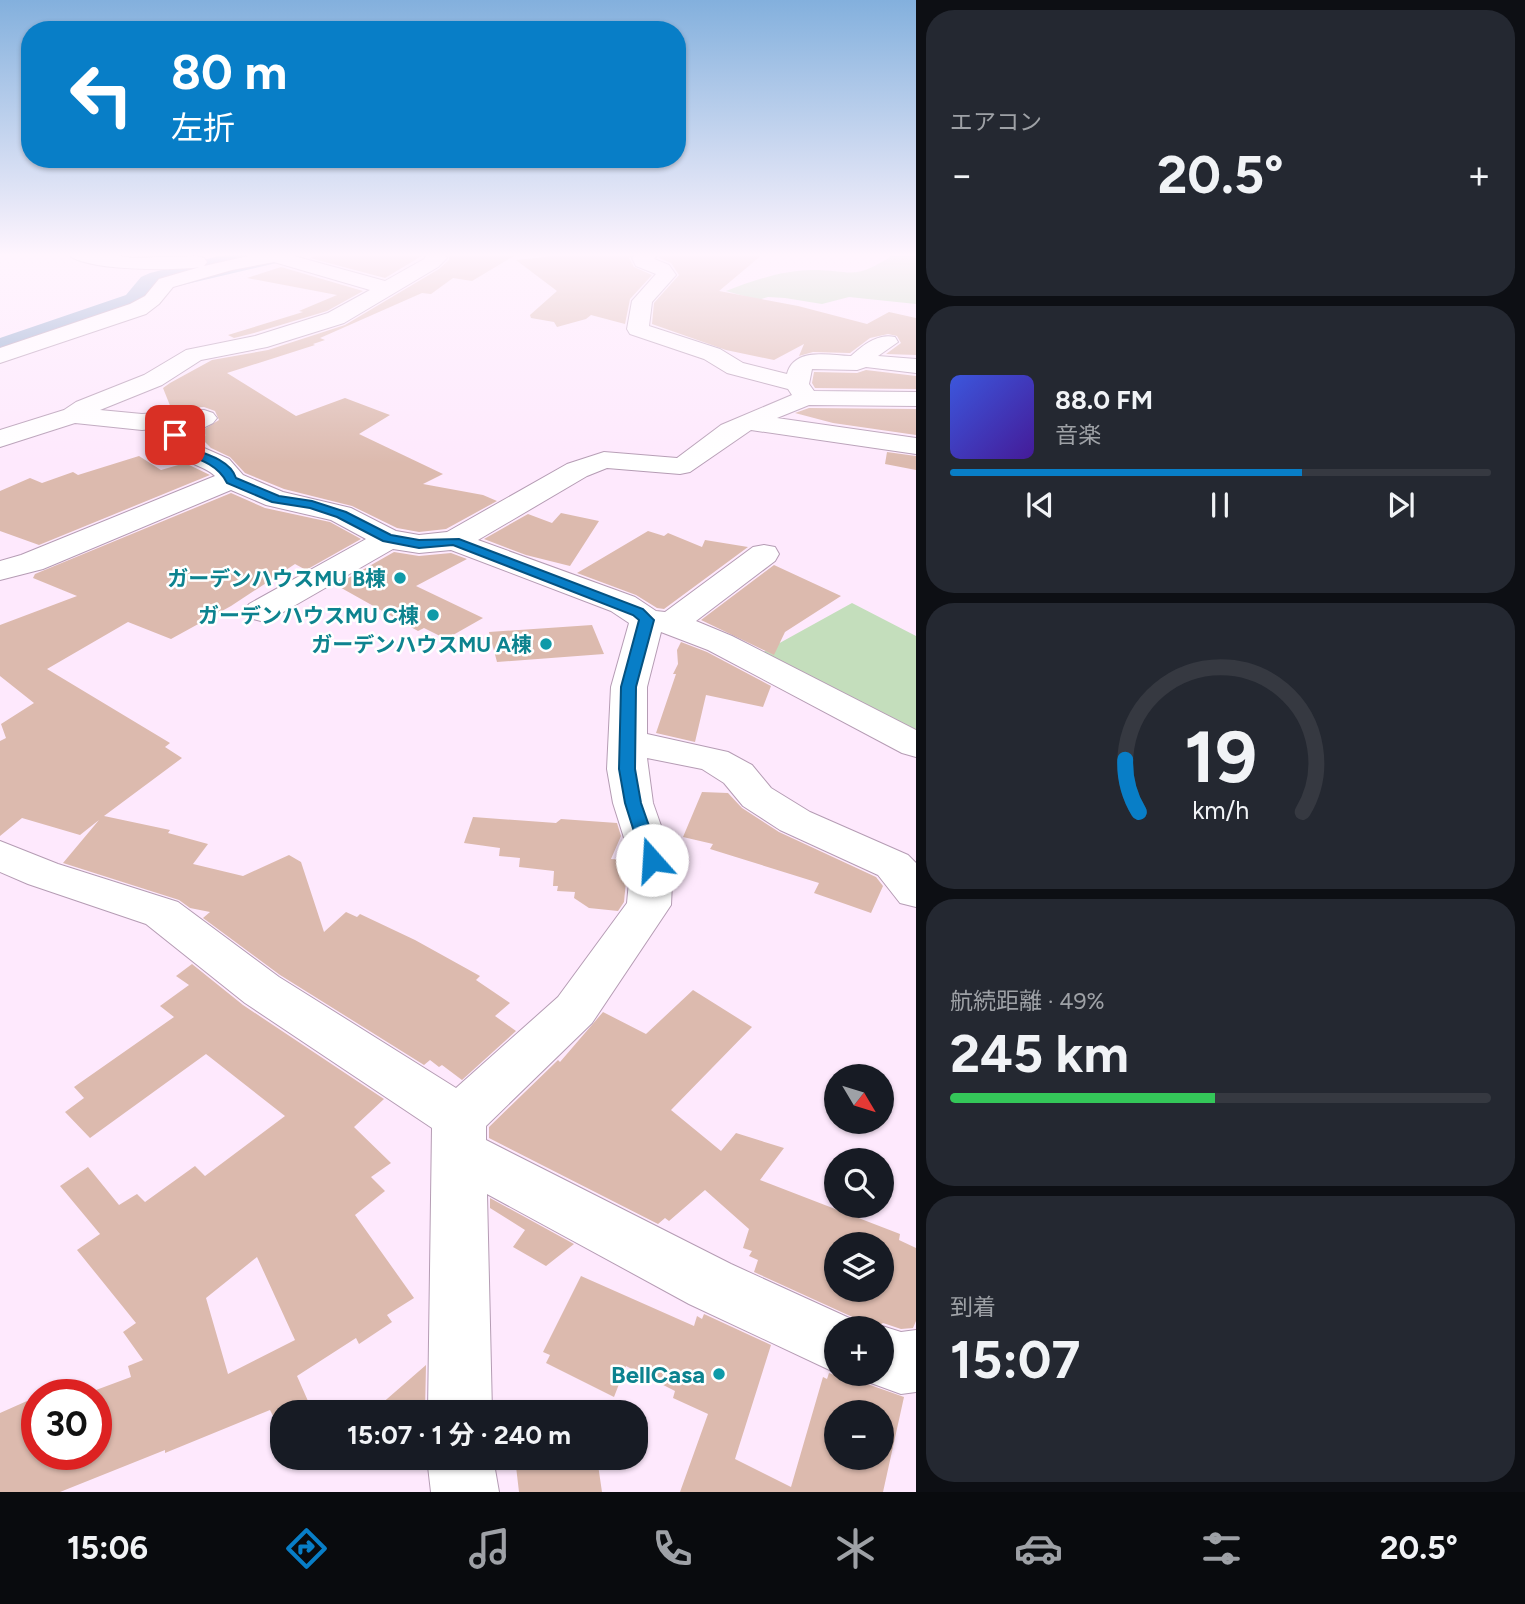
<!DOCTYPE html>
<html lang="ja">
<head>
<meta charset="utf-8">
<style>
	:root { --surface:#171b24; --page:#242831; --text:#f1f3f6; --muted:#9ea1a6; --line:#363941; --accent:#087ec7 }
	body { margin:0; font-family:Figtree,"Noto Sans JP",sans-serif; background:var(--page); color:var(--text); height:100vh; display:flex; flex-direction:column; font-size:26px; white-space:nowrap }
	* { box-sizing:border-box; margin:0 }
	p { font-size:23px; color:var(--muted) }
	.icon { flex:none; width:38px; height:38px; fill:none; stroke:currentColor; stroke-width:2; stroke-linecap:round; stroke-linejoin:round }
	.map { position:relative; flex:1; overflow:hidden }
	.sheet { display:flex; flex-direction:column; gap:10px; padding:10px; background:#0d0f14; width:609px }
	.sheet>* { flex:none }
	.banner { position:absolute; left:21px; top:21px; width:665px; height:147px; border-radius:28px; box-shadow:0 2px 5px #0004; background:#087ec7; color:#fff; overflow:hidden }
	.needle { width:46px; rotate:128deg }
	.fabs { position:absolute; left:824px; top:1064px; display:grid; gap:14px }
	.fabs a { display:grid; place-items:center; width:70px; height:70px; border-radius:50%; background:var(--surface); box-shadow:0 2px 5px #0004; font-size:35px }
	.speed { position:absolute; left:21px; top:1379px; display:flex; gap:14px; font-size:35px; font-weight:700; text-align:center }
	.speed>* { display:grid; place-content:center; width:91px; height:91px; border-radius:50%; background:var(--surface); box-shadow:0 2px 5px #0004; line-height:1 }
	.speed .limit { border:10px solid #d22; background:#fff; color:#111 }
	.pin { position:absolute; display:grid; place-items:center; width:60px; height:60px; color:#fff; margin:-30px; border-radius:14px; box-shadow:0 4px 10px #0006 }
	.me { position:absolute; width:77px; margin:-38px; rotate:341deg; stroke-linejoin:round; filter:drop-shadow(0 0 5px #0008) }
	.turn { display:flex; align-items:center; gap:24px; height:147px; padding:0 35px; font-size:32px }
	.turn .icon { width:91px; height:91px; stroke-width:2.5 }
	.turn b { display:block; font-size:49px; line-height:60px }
	.big { font-size:52px; font-weight:700; line-height:1.1 }
	.sheet .card { flex:1; display:flex; flex-direction:column; justify-content:center; gap:10px; min-width:0; padding:0 24px; border-radius:28px; background:var(--page) }
	.sheet .dial { align-items:center; gap:0 }
	.dial svg { height:182px; overflow:visible; fill:none; stroke:var(--line); stroke-width:7; stroke-linecap:round; text-anchor:middle }
	.dial text { fill:var(--text); stroke:none }
	.song { display:flex; align-items:center; gap:21px }
	.cover { width:84px; height:84px; border-radius:10px; background:linear-gradient(135deg,hsl(230 70% 55%),hsl(260 70% 35%)) }
	.played { height:7px; border-radius:4px; background:linear-gradient(90deg,var(--accent) 65%,var(--line) 65%) }
	.keys { display:flex; justify-content:space-around; direction:ltr }
	.heat { display:flex; justify-content:space-between; align-items:center; font-size:38px; direction:ltr }
	.charge { height:10px; border-radius:5px; background:linear-gradient(90deg,#34c759 49%,var(--line) 0) }
	.trip { position:absolute; left:270px; top:1400px; width:378px; height:70px; border-radius:28px; background:var(--surface); box-shadow:0 2px 5px #0004; font-weight:700; line-height:70px; text-align:center }
	.dock { display:flex; height:112px; justify-content:space-around; align-items:center; background:#090b0e; color:var(--muted) }
	.dock .icon { width:49px; height:49px }
	.dock .on { color:var(--accent) }
	.dock b { font-size:32px; color:var(--text) }
	main { display:flex; flex:1; min-height:0 }
	.map>svg:first-child { display:block }
	.green { fill:#c4debc }
	.lines { fill:none; stroke-linecap:round; stroke-linejoin:round }
	.river { fill:#8da9cc; fill-rule:evenodd }
	.building { fill:#dcbaae; fill-rule:evenodd }
	.minor-casing { stroke:#b59cb4; stroke-width:2 }
	.minor { fill:#fff; fill-rule:evenodd }
	.route { fill:#087ec7; stroke:#055281; stroke-width:2 }
	.culture-dot { fill:#0f9aa8; stroke:#fff; stroke-width:2.5 }
	.labels { text-anchor:middle; dominant-baseline:central; stroke-width:5; stroke-linejoin:round; paint-order:stroke }
	.culture-label { font-size:21px; font-weight:bold; fill:#0d838f; stroke:#fff; text-anchor:end }
	.near-culture-label { font-size:24px; font-weight:bold; fill:#0d838f; stroke:#fff; text-anchor:end }
</style>
</head>
<body>
<main>
<div class="map">
<svg width="916" height="1492" viewBox="0 0 916 1492">
	<rect width="100%" height="100%" fill="#fee9fd"/>
	<path class="green" d="M891 254H916V304L849 297 822 304 785 298 768 297 758 300 726 291C752 281 783 270 812 270 852 270 852 281 890 257Z
		M852 603 916 636V737L756 656Z"/>
	<g class="lines">
		<path class="river" d="M227 254H290L285 261 174 287 165 291 150 309 0 361V338L126 295 141 277 150 273Z"/>
	</g>
	<path class="building" d="M322 254H425L385 278 310 258Z
		M449 254H517L472 281 453 278 431 294 422 293 320 338 325 340 313 344 315 345 227 373 296 416 345 398 390 415 359 434 443 474 423 484 483 495 497 501 446 529 419 532 397 528 352 506 284 489 245 473 230 457 211 448 200 437 206 435 198 433 219 420 215 411 204 407 171 408 163 388 170 383 212 360 268 350 345 325 439 269 449 260Z
		M573 254H633L629 258 634 267 652 275 630 299 625 324 591 315 586 319 557 327 554 322 531 318 530 315 557 291 516 260Z
		M661 254H763L719 291 798 306 867 324 889 312 916 318V355L886 354 901 343 897 336 888 334 870 338 850 353 813 352 799 356 804 344 774 360 726 350 652 324 654 303 679 275 671 263 659 258Z
		M281 267 363 291 327 311 254 333 234 338 228 335 303 312 299 311 337 295 247 278Z
		M866 370 916 376V389L815 388 812 383 814 372 857 373Z
		M809 408 916 409V435L833 423 795 413Z
		M887 452 916 456V470L885 464Z
		M139 456 161 470 185 463 210 475 39 545 0 531V491L30 478 42 483 73 472 78 475Z
		M231 493 265 508 330 522 361 539 306 570 295 564 231 606 171 639 128 622 47 669 170 743 165 747 182 758 104 816 170 830 168 833 208 844 193 864 243 876 289 855 301 862 324 932 346 912 357 917 360 914 415 940 480 976 476 980 510 1003 495 1016 516 1031 462 1080 442 1065 439 1067 430 1060 424 1065 280 975 203 918 210 912 190 908 179 900 63 863 99 820 80 835 22 818 0 836V741L6 738 1 724 34 703 0 676V625L77 596 33 578 35 574Z
		M561 513 599 521 570 566 526 555 484 539 528 514 552 523Z
		M648 531 664 536 668 533 702 547 705 540 748 547 664 609 657 608 636 595 577 573Z
		M394 552 419 556 451 553 467 559 416 586 483 618 446 639 424 628 418 631 336 585Z
		M774 565 841 596 785 632 774 655 701 620Z
		M592 625 604 654 497 662 489 632Z
		M681 642 707 652 771 686 763 707 706 695 695 742 656 733 676 674H673L678 664 677 650Z
		M702 792 728 793 742 808 779 832 876 877 883 886 871 913 814 893 819 883 710 849 713 844 683 837Z
		M473 817 556 823 561 819 617 823 621 836 611 859 628 860 624 902 618 911 589 908 574 898 575 892 557 891 558 886H553L554 871 519 867 520 858 499 856 500 848 464 843Z
		M192 964 243 1005 384 1099 354 1127 391 1163 371 1177 385 1191 355 1215 414 1298 387 1315 392 1322 359 1344 356 1338 297 1376 308 1401 274 1418 270 1410 165 1453V1450L60 1492H0V1413L27 1401 30 1411 37 1408V1454H96V1390L131 1377 128 1366 143 1360 123 1332 136 1323 77 1250 100 1234 60 1186 88 1167 119 1205 137 1194 145 1202 195 1166 205 1176 285 1116 206 1054 90 1138 65 1112 84 1098 74 1087 174 1017 160 1006 189 985 176 976ZM257 1257 295 1340 228 1374 206 1298Z
		M693 990 752 1027 671 1110 721 1151 736 1133 784 1148 760 1180 900 1234 899 1240 916 1248V1321L913 1328 901 1329 883 1323 874 1328H864L859 1320 754 1272 758 1260 749 1256 752 1251 743 1248 749 1229 705 1190 669 1221 665 1218 658 1224 489 1138V1127L558 1060 560 1062 603 1012 646 1034ZM836 1244H882V1290H836Z
		M490 1198 574 1244 546 1266 513 1247 525 1230 490 1208Z
		M581 1276 694 1326 697 1316 702 1319 704 1314 771 1345 735 1459 791 1487 823 1377 827 1379 829 1373 837 1376 856 1374 859 1381 904 1397 883 1492H680L708 1414 673 1398 675 1391 626 1366 614 1397 546 1363 550 1355 543 1352ZM836 1412H882V1458H836Z
		M426 1365 425 1412H372Z
		M515 1458H597L602 1492H519Z"/>
	<g class="lines">
		<g class="minor-casing">
			<path id="minor" d="M68 254H108L133 258 197 256 204 258 207 262 204 266 257 254H295L294 256 385 281 424 259 428 254H446L447 258 438 267 344 323 267 347 201 360 162 385 100 410 142 414 204 410 213 413 217 418 213 423 191 434 201 440 204 448 229 459 243 475 283 492 351 508 396 531 419 535 447 532 567 464 604 452 677 458 721 425 792 395 788 389 727 373 704 359 630 334 627 329 632 301 656 274 636 266 632 258 636 254H659L654 259 669 265 676 275 652 302 649 326 720 349 743 363 787 374C794 347 829 355 851 356 863 345 878 333 895 337L898 342 878 356 916 359V373L866 367 857 370 812 369 809 384 814 391 916 392V406L809 405 777 418 916 438V454L751 430 690 472 680 474 607 468 587 476 478 540 635 597 656 611 665 612 753 547 764 545 775 547 779 554 775 561 696 621 732 636 916 730V757L902 753 708 650 661 632 647 687V734L728 752 752 765 771 788 810 812 908 855 916 863V907L900 903 878 875 780 830 743 806 724 783 702 769 647 758 653 803 673 860 671 905 592 1023 486 1126V1140L731 1264 858 1322 861 1328H836V1373L689 1304 487 1194 492 1412H428L432 1128 245 1003 146 924 28 884 0 872V841L58 864 178 902 279 977 456 1088 558 997 627 903 631 860 613 803 607 769 611 687 629 623 611 611 451 550 419 553 393 549 273 618 261 621 249 618 244 611 249 604 366 539 331 520 266 505 231 490 43 569 0 580V561L21 555 215 476C204 465 184 464 176 451L177 448 162 435 166 428 142 430 75 423 0 447V430L64 410 76 402 144 375 186 350 255 336 328 313 370 290 274 262 232 270 173 287 159 304 146 314 0 363V348L130 304 145 296 159 279 200 267C177 271 83 271 68 254Z
				M882 1326 901 1332 916 1330V1392L901 1394 860 1379 858 1374H882V1328H877Z
				M427 1458H493L499 1492H431Z"/>
		</g>
		<use href="#minor" class="minor"/>
	</g>
	<linearGradient id="sky" x2="0" y2="1"><stop stop-color="#83b0dd"/><stop offset="0.55" stop-color="#fff5fe"/><stop offset="1" stop-color="#fff5fe" stop-opacity="0"/></linearGradient>
	<rect width="916" height="463" fill="url(#sky)"/>
	<path class="route" d="M172 433H179L196 444 195 450C210 455 231 462 236 478L279 496 312 501 346 512 391 535 419 540 459 539 643 609 654 620 636 687 635 769 641 803 661 860 658 864 652 866 643 860 625 803 619 769 621 687 639 620 633 615 453 545 419 548 383 541 337 517 310 508 272 502 227 483C219 466 202 460 185 454L186 447 172 438Z"/>
	<g class="culture-dot">
		<circle cx="400" cy="578" r="7"/>
		<circle cx="433" cy="615" r="7"/>
		<circle cx="546" cy="644" r="7"/>
		<circle cx="719" cy="1374" r="7"/>
	</g>
	<g class="labels">
		<g class="culture-label">
			<text x="386" y="578">ガーデンハウスMU B棟</text>
			<text x="419" y="615">ガーデンハウスMU C棟</text>
			<text x="532" y="644">ガーデンハウスMU A棟</text>
		</g>
		<g class="near-culture-label">
			<text x="705" y="1374">BellCasa</text>
		</g>
	</g>
</svg>
<div class="fabs">
<a><svg class="needle" viewBox="-14 -14 28 28"><path d="M0-13l5 13h-10z" fill="#e53935"/><path d="M0 13l5-13h-10z" fill="#9ea1a6"/></svg></a>
<a><svg class="icon" aria-label="search" viewBox="0 0 24 24"><circle cx="10" cy="10" r="6"/><path d="M15 15l6 6"/></svg></a>
<a><svg class="icon" aria-label="layers" viewBox="0 0 24 24"><path d="M12 4l9 5-9 5-9-5zM3 14l9 5 9-5"/></svg></a>
<a>+</a>
<a>−</a>
</div>
<div class="speed"><div class="limit">30</div></div>
<div class="pin" style="left:175px;top:435px;background:#d93025"><svg class="icon" aria-label="arrive" viewBox="0 0 24 24"><path d="M6 21V4h12l-3 4 3 4H6"/></svg></div>
<svg class="me" style="left:652px;top:860px" viewBox="-20 -20 40 40"><circle r="19" fill="#fff"/><path d="M0-13L10 11 0 6-10 11z" fill="#087ec7"/></svg>
<div class="trip">15:07 · 1 分 · 240 m</div>
<div class="banner">
<div class="turn"><svg class="icon" aria-label="left" viewBox="0 0 24 24"><path d="M17 20v-9H6M10 6l-5 5 5 5"/></svg><div><b>80 m</b>左折</div></div>
</div>
</div>
<section class="sheet">
<div class="card"><p>エアコン</p>
<div class="heat"><a>−</a><b class="big">20.5°</b><a>+</a></div>
</div>
<div class="card">
<div class="song"><i class="cover"></i><div><b>88.0 FM</b><p>音楽</p></div></div>
<div class="played"></div>
<div class="keys"><svg class="icon" aria-label="previous" viewBox="0 0 24 24"><path d="M18 5L8 12l10 7zM5 5v14"/></svg><svg class="icon" aria-label="pause" viewBox="0 0 24 24"><path d="M8 5v14M16 5v14"/></svg><svg class="icon" aria-label="next" viewBox="0 0 24 24"><path d="M6 5l10 7-10 7zM19 5v14"/></svg></div>
</div>
<div class="card dial"><svg viewBox="0 0 100 80">
<path d="M14 69A42 42 0 1 1 86 69"/>
<path d="M14 69A42 42 0 0 1 8 46" stroke="#087ec7"/>
<text x="50" y="56" font-size="32" font-weight="700">19</text>
<text x="50" y="72" font-size="11">km/h</text>
</svg></div>
<div class="card"><p>航続距離 · 49%</p><b class="big">245 km</b><div class="charge"></div></div>
<div class="card"><p>到着</p><b class="big">15:07</b></div>
</section>
</main>
<nav class="dock">
<b>15:06</b>
<svg class="icon on" aria-label="directions" viewBox="0 0 24 24"><path d="M12 3l9 9-9 9-9-9zM9 14v-3h6M13 9l2 2-2 2"/></svg>
<svg class="icon" aria-label="music" viewBox="0 0 24 24"><path d="M9 18V5l10-2v13"/><circle cx="6" cy="18" r="3"/><circle cx="16" cy="16" r="3"/></svg>
<svg class="icon" aria-label="phone" viewBox="0 0 24 24"><path d="M5 4h4l2 5-3 2q2 4 5 5l2-3 5 2v4C11 20 4 13 5 4z"/></svg>
<svg class="icon" aria-label="climate" viewBox="0 0 24 24"><path d="M12 3v18M4 7l16 10M4 17L20 7"/></svg>
<svg class="icon" aria-label="car" viewBox="0 0 24 24"><path d="M5 17H2v-5l4-1 3-4h7l3 4 3 1v5h-3M9 17h6M6 11h13"/><circle cx="7" cy="17" r="2"/><circle cx="17" cy="17" r="2"/></svg>
<svg class="icon" aria-label="filters" viewBox="0 0 24 24"><path d="M4 7h16M4 17h16"/><circle cx="9" cy="7" r="2"/><circle cx="15" cy="17" r="2"/></svg>
<b>20.5°</b>
</nav>
</body>
</html>
